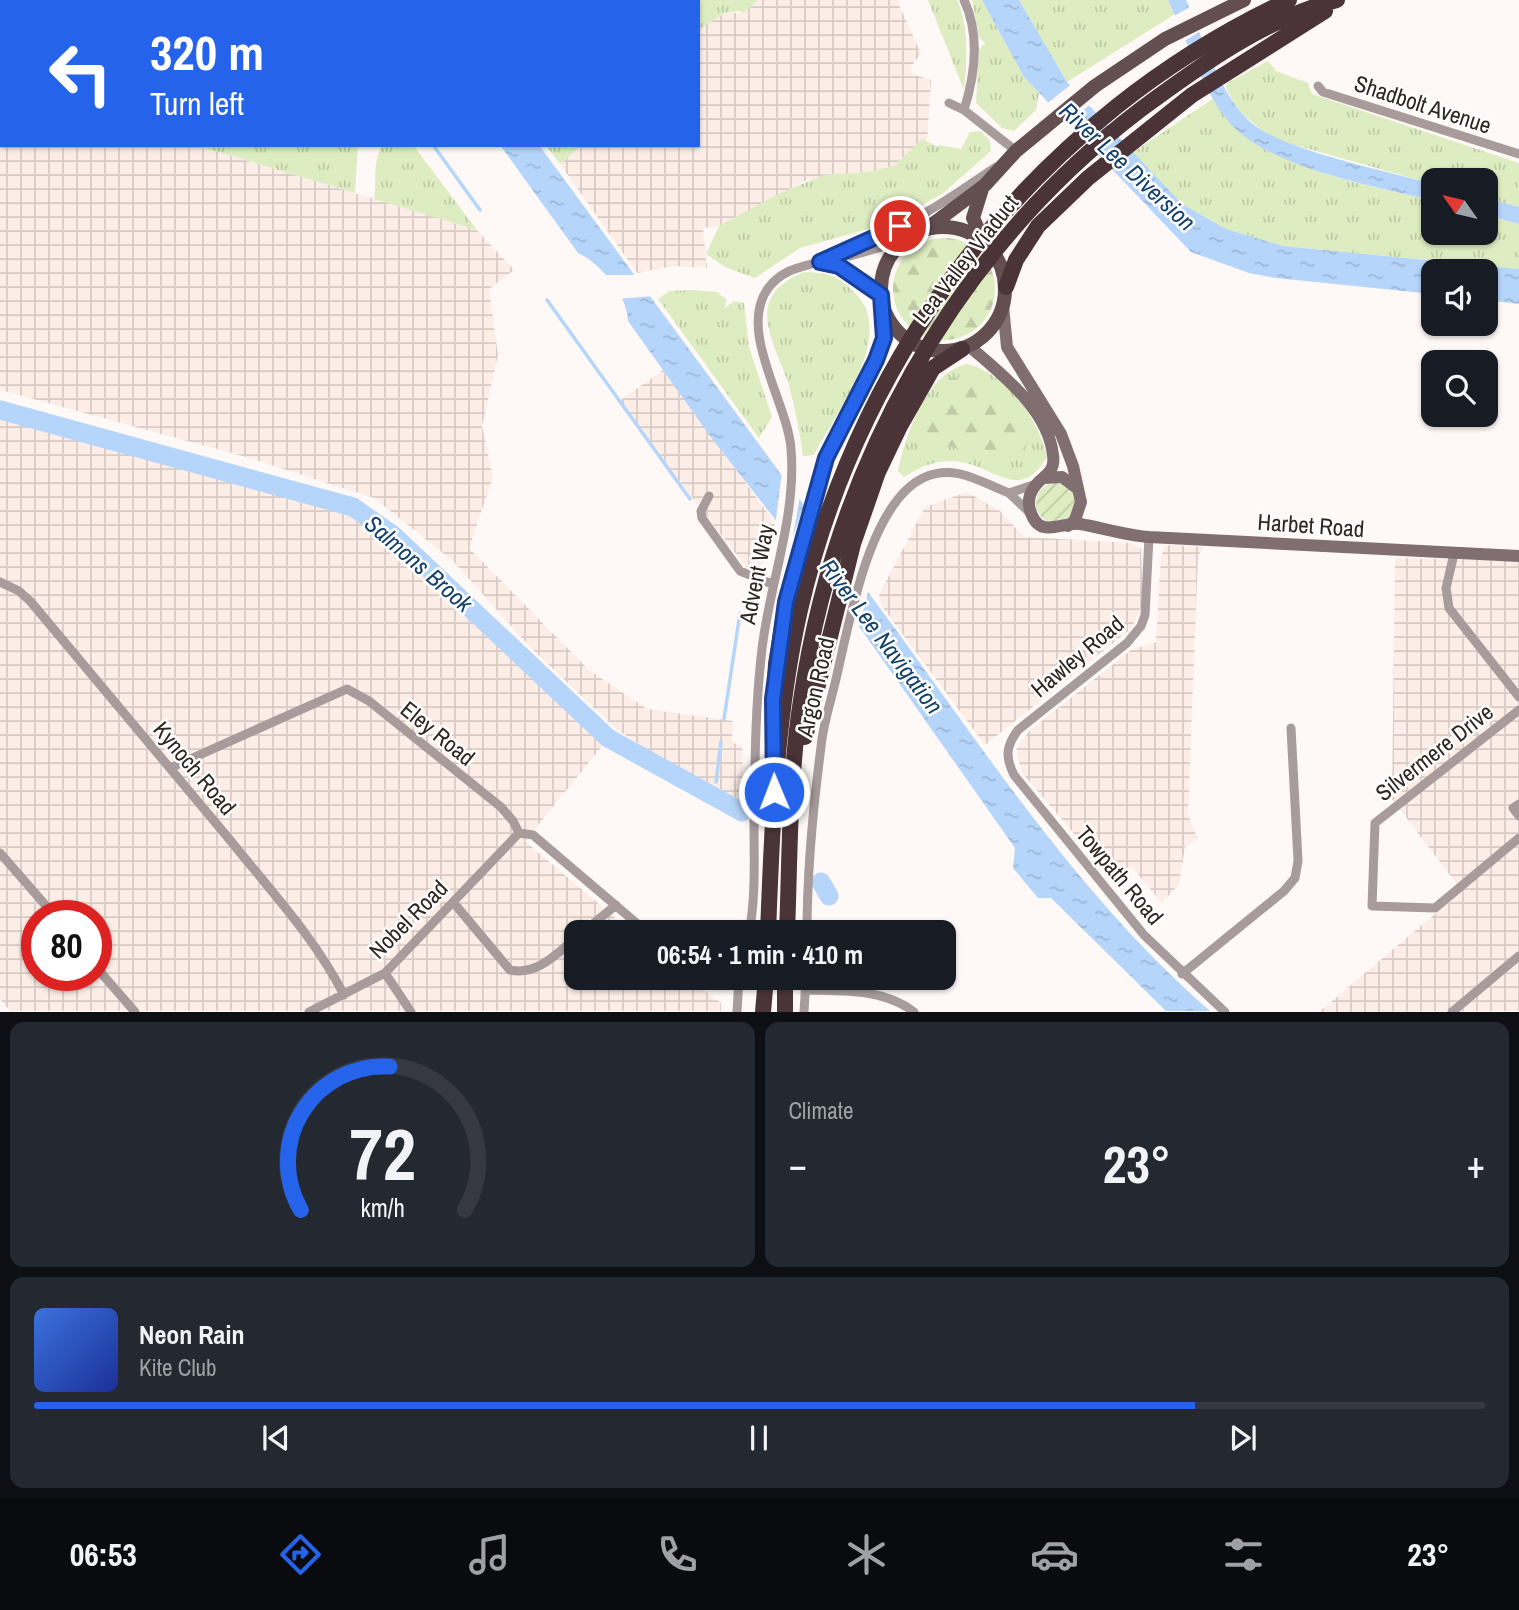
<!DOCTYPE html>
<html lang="en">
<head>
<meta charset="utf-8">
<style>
	:root { --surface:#171b24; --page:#242831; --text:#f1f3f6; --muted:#9ea1a6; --line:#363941; --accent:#2563eb }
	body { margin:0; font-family:"Archivo Narrow",sans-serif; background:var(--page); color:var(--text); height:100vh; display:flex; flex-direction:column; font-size:26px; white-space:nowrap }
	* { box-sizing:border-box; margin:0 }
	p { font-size:23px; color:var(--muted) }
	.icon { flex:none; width:38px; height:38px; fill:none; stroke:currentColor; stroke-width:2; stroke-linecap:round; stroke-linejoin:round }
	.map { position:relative; height:1012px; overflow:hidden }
	.details { display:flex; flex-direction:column; gap:10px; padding:10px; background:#0d0f14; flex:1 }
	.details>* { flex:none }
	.top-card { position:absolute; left:0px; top:0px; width:700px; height:147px; box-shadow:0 2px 5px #0004; background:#2563eb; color:#fff; overflow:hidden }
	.needle { width:46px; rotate:304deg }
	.buttons { position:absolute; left:1421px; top:168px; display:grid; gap:14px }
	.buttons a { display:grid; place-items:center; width:77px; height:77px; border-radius:14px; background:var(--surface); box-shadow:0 2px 5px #0004; font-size:35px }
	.speed { position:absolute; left:21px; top:900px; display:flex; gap:14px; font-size:35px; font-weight:700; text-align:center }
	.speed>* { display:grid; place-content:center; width:91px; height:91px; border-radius:50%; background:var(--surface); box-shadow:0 2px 5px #0004; line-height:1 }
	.speed .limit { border:10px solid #d22; background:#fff; color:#111 }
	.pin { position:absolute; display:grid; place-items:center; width:60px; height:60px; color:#fff; margin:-30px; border:4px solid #fff; border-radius:50%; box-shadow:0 2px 7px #0007 }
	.me { position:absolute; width:77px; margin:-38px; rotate:359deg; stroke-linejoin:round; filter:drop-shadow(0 0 5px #0008) }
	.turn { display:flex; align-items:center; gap:24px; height:147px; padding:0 35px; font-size:32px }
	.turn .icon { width:91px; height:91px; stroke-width:2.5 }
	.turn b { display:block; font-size:49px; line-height:60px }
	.big { font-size:52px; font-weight:800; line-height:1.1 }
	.details .card { flex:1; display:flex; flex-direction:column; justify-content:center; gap:10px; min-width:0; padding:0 24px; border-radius:14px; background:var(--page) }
	.details .dial { align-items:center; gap:0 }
	.dial svg { height:182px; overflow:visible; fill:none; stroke:var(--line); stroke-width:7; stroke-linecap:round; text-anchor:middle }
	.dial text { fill:var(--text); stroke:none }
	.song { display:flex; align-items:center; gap:21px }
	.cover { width:84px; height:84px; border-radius:10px; background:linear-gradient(135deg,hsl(220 70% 55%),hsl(230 70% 35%)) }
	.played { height:7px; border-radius:4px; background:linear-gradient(90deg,var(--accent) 80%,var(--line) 80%) }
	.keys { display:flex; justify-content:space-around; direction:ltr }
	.heat { display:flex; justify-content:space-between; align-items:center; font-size:38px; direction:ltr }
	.details .tiles { flex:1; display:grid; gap:10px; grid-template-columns:1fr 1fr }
	.card:last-child { grid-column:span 2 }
	.trip { position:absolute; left:564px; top:920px; width:392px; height:70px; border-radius:14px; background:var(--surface); box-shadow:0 2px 5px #0004; font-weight:800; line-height:70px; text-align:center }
	.dock { display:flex; height:112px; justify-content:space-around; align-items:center; background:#090b0e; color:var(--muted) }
	.dock .icon { width:49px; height:49px }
	.dock .on { color:var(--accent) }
	.dock b { font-size:32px; color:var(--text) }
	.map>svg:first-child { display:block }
	.industrial { fill:url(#industrial-grid); fill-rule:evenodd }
	.grass { fill:url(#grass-tufts) }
	.forest { fill:url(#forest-firs) }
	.garden { fill:url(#garden-furrows) }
	.water { fill:url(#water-ripples) }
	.pier { fill:#fef9f6 }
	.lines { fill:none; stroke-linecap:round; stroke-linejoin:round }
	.stream { stroke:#b6d5fa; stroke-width:3.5 }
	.river { stroke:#b6d5fa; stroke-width:19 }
	.street { stroke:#a89b9c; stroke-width:9 }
	.secondary { stroke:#806e70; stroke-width:12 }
	.primary { stroke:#634e50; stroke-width:14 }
	.highway { stroke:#4b3437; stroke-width:16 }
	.route-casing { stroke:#184099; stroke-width:18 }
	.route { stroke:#2563eb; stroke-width:12 }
	.labels { text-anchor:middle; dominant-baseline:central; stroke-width:5; stroke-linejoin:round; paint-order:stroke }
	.street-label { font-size:23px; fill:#2f2621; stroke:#fff }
	.water-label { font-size:24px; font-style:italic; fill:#14406d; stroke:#fff }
</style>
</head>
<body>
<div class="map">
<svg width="1519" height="1012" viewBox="0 0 1519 1012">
	<defs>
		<pattern id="industrial-grid" width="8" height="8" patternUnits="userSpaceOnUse" patternTransform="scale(1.75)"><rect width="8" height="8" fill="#fcede7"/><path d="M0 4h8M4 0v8" fill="none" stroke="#d8cbc6"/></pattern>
		<pattern id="grass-tufts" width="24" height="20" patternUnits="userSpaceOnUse" patternTransform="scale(1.75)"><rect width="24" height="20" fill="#deecc1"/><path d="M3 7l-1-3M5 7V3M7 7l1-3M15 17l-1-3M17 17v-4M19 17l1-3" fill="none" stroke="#bfcaa6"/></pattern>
		<pattern id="forest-firs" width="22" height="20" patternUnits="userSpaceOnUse" patternTransform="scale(1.75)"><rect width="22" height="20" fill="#deecc1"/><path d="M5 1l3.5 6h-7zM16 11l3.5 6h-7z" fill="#bfcaa6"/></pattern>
		<pattern id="garden-furrows" width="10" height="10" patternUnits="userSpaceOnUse" patternTransform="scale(1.75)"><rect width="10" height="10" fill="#deecc1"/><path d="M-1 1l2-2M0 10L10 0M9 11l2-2" fill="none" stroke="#bfcaa6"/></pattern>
		<pattern id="water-ripples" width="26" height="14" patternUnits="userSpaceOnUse" patternTransform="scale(1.75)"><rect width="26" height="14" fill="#b6d5fa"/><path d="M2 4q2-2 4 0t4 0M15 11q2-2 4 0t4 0" fill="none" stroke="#9db7d6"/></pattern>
	</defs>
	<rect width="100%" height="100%" fill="#fef9f6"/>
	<path class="industrial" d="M0 0H278L2 2V145H195L477 230 514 270 489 289 498 355 482 426 493 477 469 548 589 670 647 709 733 721 732 742 742 747 743 801 675 768 615 728 532 649 453 561 374 498 246 457 0 390Z
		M758 0H897L921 54 909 69 915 75 931 80 927 142 922 140 894 166 869 172 826 175 805 181 719 226 703 228 707 268 674 266 637 273 560 164 582 145H698V30L725 13H743Z
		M663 370 775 523 765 560 756 569 746 567 618 402Z
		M0 413 374 521 604 744 525 841 633 933H576V978H687L721 1003V1011H10L0 999ZM37 915H96V975H37Z
		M967 492 1000 511 1024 537 1132 543 1141 549 1143 603 1131 629 985 745 881 605 879 595 925 507Z
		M1166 545 1204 547 1198 556 1188 814 1197 838 1185 847 1179 884 1162 903 1132 867 1119 875 1095 858 1022 773 1016 750 1029 731 1131 650 1156 642 1161 556Z
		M1395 558 1519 560V1011L1319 1012 1462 891 1392 799Z"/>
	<path class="grass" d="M677 0H758L743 13 739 11 725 13 698 30V2H675Z
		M928 0H957C969 25 967 63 964 90Z
		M972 0H982L1024 77 1039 93 1036 110 1014 131 1002 128 976 103 979 50 985 43 979 37Z
		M1019 0H1168L1175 14 1067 82Z
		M1268 61 1276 71 1308 83 1312 94 1519 163V207L1486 198V180H1433V184L1284 142C1259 130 1236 114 1226 87L1227 83Z
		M1214 98C1252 168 1362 183 1433 201V233H1486V215L1519 224V269L1283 246 1226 229 1182 204 1132 153Z
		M981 131 990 141 991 151 942 194 890 223 800 248 755 278 725 267 706 254 719 226 778 194 824 175 867 172 894 166 922 139 938 147 939 145 961 149 970 132Z
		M195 145H358L355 193Z
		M383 145H413L477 230 374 199C377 181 372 160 383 145Z
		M546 145H582L560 164Z
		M804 272C829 273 838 275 856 294 897 337 834 415 814 455L803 456C800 432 795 409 789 386 776 343 740 298 804 272Z
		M693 290 717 292 726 299 725 308 734 301 744 303 749 347 772 417 759 438 658 299 670 291Z
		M967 364C1007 373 1039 420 1047 457 1021 501 997 470 966 463 942 457 923 465 904 477L898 471C906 434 926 373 967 364Z"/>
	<path class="forest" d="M893 289a51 51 0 1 1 102 0a51 51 0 1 1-102 0Z
		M966 377C981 379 1003 388 1008 406 1010 411 1008 417 1009 423L1022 424 1031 432 1024 452 1017 458 993 457 947 446 929 450 914 446 919 432 949 378Z"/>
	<path class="garden" d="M1036 503a20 20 0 1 1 40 0a20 20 0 1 1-40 0Z"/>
	<path class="water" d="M982 0H1019L1067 82 1182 204 1226 229 1283 246 1519 269V304L1486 300V271H1433V294L1276 278 1249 273 1191 252 1024 77Z
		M1168 0H1186C1202 36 1219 91 1247 119 1278 150 1388 171 1433 184V201C1372 185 1262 168 1224 116 1201 85 1185 36 1168 0Z
		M500 145H539C660 310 781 474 902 638 996 768 1088 905 1210 1011H1166L1051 898H1038L1013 868 1015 848 863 632 710 436 628 321C628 296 600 263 578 253Z
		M1486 198 1519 207V224L1486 215Z"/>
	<path class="pier" d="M1192 6 1203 30 1184 41 1172 17Z
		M1073 83 1091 104 1064 126 1045 105Z
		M600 275H638L654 296 617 299Z
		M782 472 800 496 793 536 805 503 869 588 858 631 775 527Z"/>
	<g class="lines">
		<path class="stream" d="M328 0 329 2
			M433 145 480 210
			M547 300 690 499
			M724 719 740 613
			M716 782 721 742"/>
		<path class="river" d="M0 410 353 507 393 535 608 738 742 812
			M821 882 829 896"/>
		<path class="street" d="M964 0C980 34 975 75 964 110
			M1318 86 1323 92 1519 154
			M949 103 964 110 1016 151
			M839 253 850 256 906 240
			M820 262 839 266 881 295
			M1009 493 1031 514
			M709 496 701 511 702 518 740 571 772 584
			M1149 537 1145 615 1141 626 1127 643 1018 730C1006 746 1005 757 1014 775L1144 935 1225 1012
			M1454 554 1446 588 1449 608 1519 697
			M0 582 19 591 31 602C97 681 164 760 230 840 270 890 315 938 344 995
			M1519 710 1375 823 1372 906 1435 908 1519 838
			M170 768 347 689 369 701 501 807 513 821 519 833 533 835 648 933
			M1519 804 1513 808 1519 816
			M0 853 54 915
			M453 902 510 970C537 976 556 954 576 938
			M582 933 616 905
			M749 933C756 897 754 859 754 822 755 767 755 713 761 658 767 589 797 520 791 449 788 403 736 329 769 287 785 267 803 268 824 260 850 249 876 238 902 225 935 209 965 188 996 167
			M807 933C807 871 813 808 821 747 823 724 831 701 836 679 849 624 869 504 923 478 955 463 980 482 1009 493L1036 484
			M96 967 135 1012
			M385 973 411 1012
			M1182 974 1284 891 1295 878 1298 861 1291 728
			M711 978 739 980
			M806 990C841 991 884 988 914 1012
			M309 1012 385 973 519 833
			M737 1012 739 978
			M804 1012 806 978
			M1452 1012 1519 956"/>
		<path class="secondary" d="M1003 306 1007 347 1061 434 1073 466 1081 502 1075 520 1068 526
			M969 346C1001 374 1048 409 1053 455 1056 475 1041 475 1033 489 1029 495 1028 503 1030 510 1039 541 1062 521 1080 524 1103 528 1125 535 1149 537L1519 556
			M1044 478 1062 477 1078 489"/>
		<path class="primary" d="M982 189 973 218 984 242
			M881 289a62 62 0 1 1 124 0a62 62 0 1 1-124 0Z
			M925 230 985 185 1016 151 1095 86 1165 39 1244 0"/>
		<path class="highway" d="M1006 287 1016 260 1038 226 1088 178 1192 95 1325 11
			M773 719 776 664 786 602 826 458 876 360 884 338 882 300
			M805 737 853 544 878 472 900 426 933 368 962 349
			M768 933C772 825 776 716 800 610 861 344 1041 115 1289 0
			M787 933C790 856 789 777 801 700 835 469 952 253 1140 110 1198 67 1266 18 1337 0
			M763 1012 766 978
			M785 1012V978"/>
	</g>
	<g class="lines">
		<g class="route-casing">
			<path id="route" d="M774 792 773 699 786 602 826 458 876 360 884 338 881 295 839 266 820 262 900 226"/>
		</g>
		<use href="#route" class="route"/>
	</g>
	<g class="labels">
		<g class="street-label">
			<text transform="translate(1423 104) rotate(18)">Shadbolt Avenue</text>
			<text transform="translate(965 259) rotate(-52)">Lea Valley Viaduct</text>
			<text transform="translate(1311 525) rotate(4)">Harbet Road</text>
			<text transform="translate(756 574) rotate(-79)">Advent Way</text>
			<text transform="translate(1077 656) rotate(-40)">Hawley Road</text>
			<text transform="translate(815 687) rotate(-77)">Argon Road</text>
			<text transform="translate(438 733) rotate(39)">Eley Road</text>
			<text transform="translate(1434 752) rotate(-38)">Silvermere Drive</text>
			<text transform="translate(195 768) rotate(50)">Kynoch Road</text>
			<text transform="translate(1120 875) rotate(50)">Towpath Road</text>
			<text transform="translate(408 919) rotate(-45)">Nobel Road</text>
		</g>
		<g class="water-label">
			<text transform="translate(1128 166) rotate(43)">River Lee Diversion</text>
			<text transform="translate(419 563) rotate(41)">Salmons Brook</text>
			<text transform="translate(882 636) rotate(53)">River Lee Navigation</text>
		</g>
	</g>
</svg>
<div class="buttons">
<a><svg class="needle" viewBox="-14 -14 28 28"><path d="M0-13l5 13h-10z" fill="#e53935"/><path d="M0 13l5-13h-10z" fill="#9ea1a6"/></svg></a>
<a><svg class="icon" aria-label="sound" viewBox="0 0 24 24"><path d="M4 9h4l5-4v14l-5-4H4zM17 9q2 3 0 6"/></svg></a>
<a><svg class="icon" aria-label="search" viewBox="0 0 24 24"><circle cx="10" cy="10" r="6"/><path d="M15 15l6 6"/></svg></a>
</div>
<div class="speed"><div class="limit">80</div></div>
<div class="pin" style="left:900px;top:226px;background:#d93025"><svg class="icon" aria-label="arrive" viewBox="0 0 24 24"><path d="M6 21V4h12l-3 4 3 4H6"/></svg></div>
<svg class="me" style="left:774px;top:792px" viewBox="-20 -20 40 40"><circle r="17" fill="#2563eb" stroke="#fff" stroke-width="3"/><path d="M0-11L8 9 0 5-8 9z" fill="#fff"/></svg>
<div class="trip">06:54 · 1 min · 410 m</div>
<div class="top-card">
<div class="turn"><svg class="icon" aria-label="left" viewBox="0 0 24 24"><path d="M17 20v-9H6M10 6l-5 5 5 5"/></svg><div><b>320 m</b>Turn left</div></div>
</div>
</div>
<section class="details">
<div class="tiles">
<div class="card dial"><svg viewBox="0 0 100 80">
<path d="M14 69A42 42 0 1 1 86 69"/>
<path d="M14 69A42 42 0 0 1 53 6" stroke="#2563eb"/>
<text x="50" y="56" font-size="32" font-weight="700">72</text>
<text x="50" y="72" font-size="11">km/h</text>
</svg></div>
<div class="card"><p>Climate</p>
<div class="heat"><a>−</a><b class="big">23°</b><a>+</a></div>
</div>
<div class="card">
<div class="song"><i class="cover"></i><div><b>Neon Rain</b><p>Kite Club</p></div></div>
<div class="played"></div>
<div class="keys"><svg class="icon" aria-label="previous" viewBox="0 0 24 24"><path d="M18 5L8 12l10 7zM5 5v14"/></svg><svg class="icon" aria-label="pause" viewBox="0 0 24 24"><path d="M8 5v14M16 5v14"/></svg><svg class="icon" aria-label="next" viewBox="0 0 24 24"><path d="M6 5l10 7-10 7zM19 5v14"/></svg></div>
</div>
</div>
</section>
<nav class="dock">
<b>06:53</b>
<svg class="icon on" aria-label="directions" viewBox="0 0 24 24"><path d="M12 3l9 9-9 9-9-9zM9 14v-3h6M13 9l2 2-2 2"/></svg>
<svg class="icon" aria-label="music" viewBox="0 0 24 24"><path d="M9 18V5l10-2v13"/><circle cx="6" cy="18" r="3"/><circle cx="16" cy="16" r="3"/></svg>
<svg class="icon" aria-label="phone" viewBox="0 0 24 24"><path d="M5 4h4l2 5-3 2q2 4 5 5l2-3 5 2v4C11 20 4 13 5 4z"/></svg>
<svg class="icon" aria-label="climate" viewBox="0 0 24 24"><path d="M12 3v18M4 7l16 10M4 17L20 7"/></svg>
<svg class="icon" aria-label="car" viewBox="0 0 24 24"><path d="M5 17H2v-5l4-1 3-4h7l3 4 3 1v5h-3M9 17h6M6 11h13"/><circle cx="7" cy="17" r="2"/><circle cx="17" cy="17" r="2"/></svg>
<svg class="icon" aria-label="filters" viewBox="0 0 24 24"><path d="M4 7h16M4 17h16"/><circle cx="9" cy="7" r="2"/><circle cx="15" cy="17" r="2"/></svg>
<b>23°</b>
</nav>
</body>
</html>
